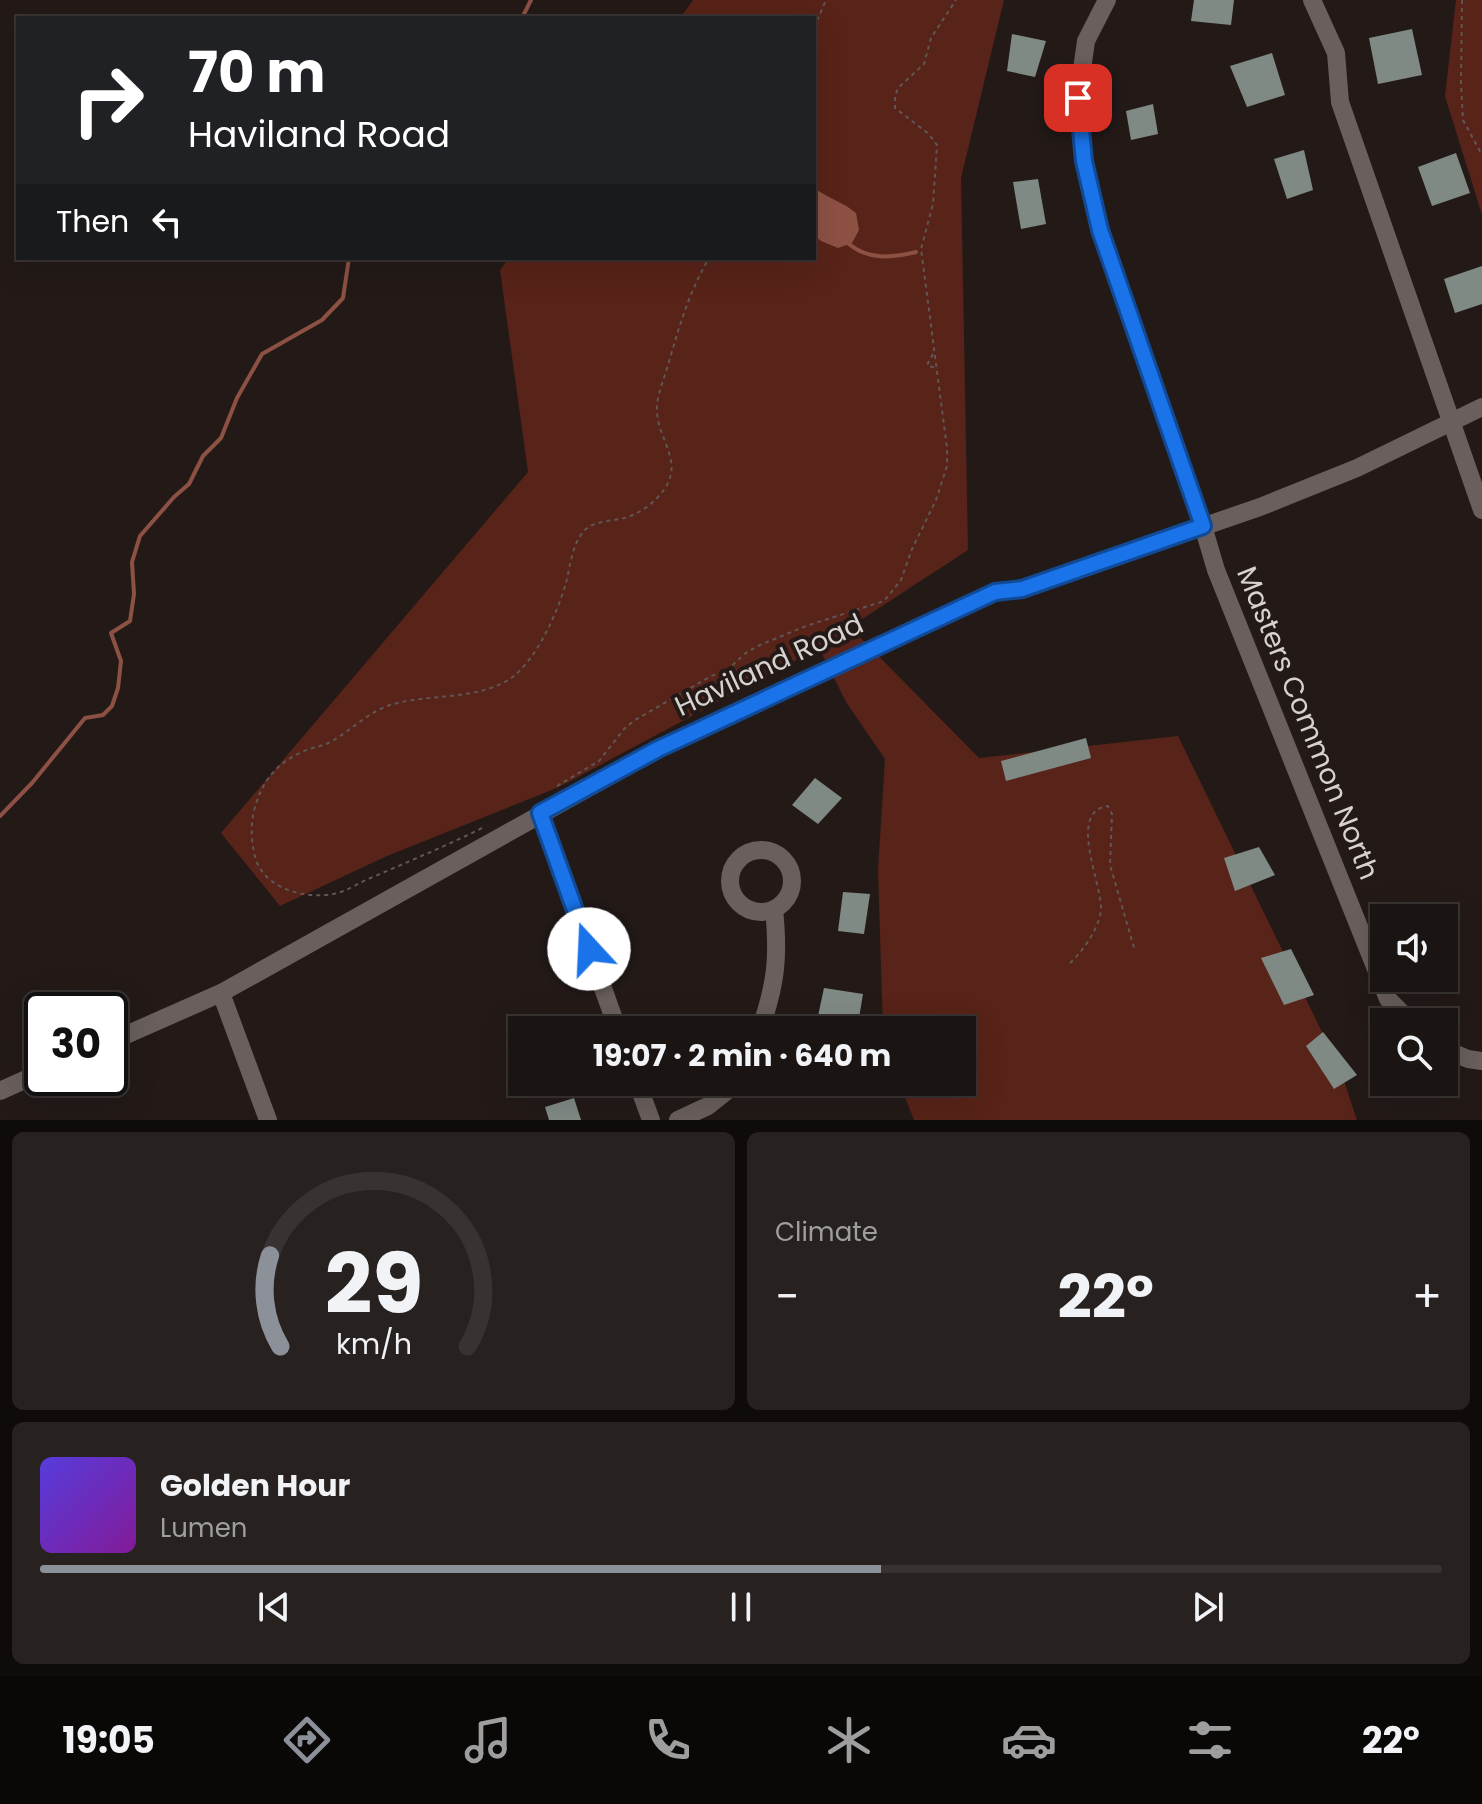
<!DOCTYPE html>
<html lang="en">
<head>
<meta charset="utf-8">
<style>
	:root { --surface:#1a1412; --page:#272120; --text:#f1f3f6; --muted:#9f9e9f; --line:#383332; --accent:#8c9099 }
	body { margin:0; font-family:Poppins,sans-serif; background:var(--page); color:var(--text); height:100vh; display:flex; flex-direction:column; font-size:30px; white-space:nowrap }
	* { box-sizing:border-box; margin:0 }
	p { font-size:26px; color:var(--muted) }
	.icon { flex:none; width:44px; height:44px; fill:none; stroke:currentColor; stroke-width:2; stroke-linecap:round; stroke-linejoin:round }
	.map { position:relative; height:1120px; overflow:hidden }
	.side { display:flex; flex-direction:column; gap:12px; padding:12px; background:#0e0b0a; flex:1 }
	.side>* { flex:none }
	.top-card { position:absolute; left:16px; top:16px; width:800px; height:244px; border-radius:0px; box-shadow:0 8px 32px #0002,0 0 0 2px var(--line); background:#202124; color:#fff; overflow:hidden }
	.controls { position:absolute; left:1370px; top:904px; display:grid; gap:16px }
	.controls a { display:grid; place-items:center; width:88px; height:88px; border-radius:0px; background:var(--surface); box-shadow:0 8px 32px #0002,0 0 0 2px var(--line); font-size:40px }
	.speed { position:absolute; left:24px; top:992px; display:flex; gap:16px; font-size:40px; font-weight:700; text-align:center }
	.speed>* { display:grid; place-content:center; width:104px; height:104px; border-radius:50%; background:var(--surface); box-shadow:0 8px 32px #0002,0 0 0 2px var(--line); line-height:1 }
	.speed .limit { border:4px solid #111; border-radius:12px; background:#fff; color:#111 }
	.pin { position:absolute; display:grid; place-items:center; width:68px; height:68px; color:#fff; margin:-34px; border-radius:16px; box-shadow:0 4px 12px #0006 }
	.me { position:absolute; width:88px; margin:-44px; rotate:340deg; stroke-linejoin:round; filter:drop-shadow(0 0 6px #0008) }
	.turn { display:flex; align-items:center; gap:28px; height:168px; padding:0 40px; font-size:36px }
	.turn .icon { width:104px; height:104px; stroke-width:2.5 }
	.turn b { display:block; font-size:56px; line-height:68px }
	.then { display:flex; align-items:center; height:76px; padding:0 40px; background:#0003; gap:16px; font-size:30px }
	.big { font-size:60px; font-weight:700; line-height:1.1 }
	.side .tile { flex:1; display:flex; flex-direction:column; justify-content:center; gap:12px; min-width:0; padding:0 28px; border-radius:12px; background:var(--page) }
	.side .dial { align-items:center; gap:0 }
	.dial svg { height:208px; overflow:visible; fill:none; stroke:var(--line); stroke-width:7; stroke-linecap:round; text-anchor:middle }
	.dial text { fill:var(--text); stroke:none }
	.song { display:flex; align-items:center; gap:24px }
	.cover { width:96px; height:96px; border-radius:12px; background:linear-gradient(135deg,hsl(250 70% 55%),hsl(290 70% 35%)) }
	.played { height:8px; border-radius:4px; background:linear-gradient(90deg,var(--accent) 60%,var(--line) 60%) }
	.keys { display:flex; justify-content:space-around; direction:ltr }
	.heat { display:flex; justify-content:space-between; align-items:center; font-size:44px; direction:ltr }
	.side .tiles { flex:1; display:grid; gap:12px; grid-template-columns:1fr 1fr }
	.tile:last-child { grid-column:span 2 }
	.trip { position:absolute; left:508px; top:1016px; width:468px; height:80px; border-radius:0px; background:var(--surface); box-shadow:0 8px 32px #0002,0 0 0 2px var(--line); font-weight:700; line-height:80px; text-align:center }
	.menu { display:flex; height:128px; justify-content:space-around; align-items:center; background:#0a0807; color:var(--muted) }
	.menu .icon { width:56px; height:56px }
	.menu .selected { color:var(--accent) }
	.menu b { font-size:36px; color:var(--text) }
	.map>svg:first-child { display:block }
	.green { fill:#582318 }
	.water { fill:#8d5144 }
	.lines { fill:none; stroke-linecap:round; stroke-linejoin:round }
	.stream { stroke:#8d5144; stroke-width:4 }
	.building { fill:#808a85 }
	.path { stroke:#5f5756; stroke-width:2; stroke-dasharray:4 4; stroke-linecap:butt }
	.minor { stroke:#695f5c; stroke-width:18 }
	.route-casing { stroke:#114b97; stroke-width:20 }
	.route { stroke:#1a73e8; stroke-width:14 }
	.labels { text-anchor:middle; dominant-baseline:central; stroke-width:8; stroke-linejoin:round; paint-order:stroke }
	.street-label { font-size:28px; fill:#d7d1d0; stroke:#231a18 }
</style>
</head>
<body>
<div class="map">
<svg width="1482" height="1120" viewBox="0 0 1482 1120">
	<rect width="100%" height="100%" fill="#231a18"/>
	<path class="green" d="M693 0H1004L961 178 968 550 850 627 979 758 1178 736 1340 1069 1357 1120H914L899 1082H962V1030H883L878 870 885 759 846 702 819 648 559 787 387 856 280 906 221 833 528 472 500 270 509 258H814V18H680Z
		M1456 0H1482V215L1445 96Z"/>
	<path class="water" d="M814 188C828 198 843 202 856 213L859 230 852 243 838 248 821 241 814 235Z"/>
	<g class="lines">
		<path class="stream" d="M522 18 531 0
			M849 244C868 260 892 258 916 252
			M0 816 32 783 85 718 103 715 112 706 118 688 121 661 111 633 130 621 134 594 132 562 140 536 174 497 189 484 203 456 221 438 237 398 262 354 322 320 343 298 349 258"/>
	</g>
	<path class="building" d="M1194 0H1234L1231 25 1191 21Z
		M1412 29 1422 75 1378 84 1369 38Z
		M1012 34 1046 41 1035 77 1007 71Z
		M1272 53 1285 95 1247 107 1230 66Z
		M1153 104 1158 134 1131 140 1126 111Z
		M1304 150 1313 190 1287 199 1274 159Z
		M1456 153 1470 193 1432 206 1418 167Z
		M1038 179 1046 224 1021 229 1013 182Z
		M1482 266V304L1455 313 1444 279Z
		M1086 738 1091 758 1006 781 1001 761Z
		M815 778 842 798 818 824 792 805Z
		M1259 847 1275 875 1235 891 1224 858Z
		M843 892 870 894 864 934 838 931Z
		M1291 949 1314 995 1284 1005 1261 958Z
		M824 988 863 994 857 1030H815Z
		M1323 1032 1357 1075 1334 1089 1306 1046Z
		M574 1098 581 1120H549L545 1107Z"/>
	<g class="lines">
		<path class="path" d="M1462 0 1461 84 1463 120 1482 155
			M814 28 826 0
			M933 354 927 365 935 368
			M557 786 599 761 624 729 635 720 711 676 726 671 747 652 760 645 806 626 884 601 901 580 912 549 936 500 947 466V448L921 249 933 204 937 145 929 134 895 108V96L898 88 924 64 931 38 956 0
			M482 828C444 847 405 863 366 880 355 885 345 892 333 894 305 899 266 889 256 860 251 843 250 825 255 807 262 782 276 764 300 753 311 747 323 747 334 740 352 729 369 712 390 705 427 694 468 700 503 683 533 669 557 614 566 583 570 567 572 545 583 532 594 519 614 522 628 517 639 513 651 505 658 497 690 463 655 441 657 406 658 392 664 379 668 365 679 327 689 292 709 258
			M1070 963C1083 951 1100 927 1101 909 1102 884 1067 811 1108 806L1112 814 1110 865 1135 951"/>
		<path class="minor" d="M1107 0 1086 41 1078 98 1084 161 1100 230 1203 526 1216 570 1388 999 1411 1022
			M1312 0 1336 53 1340 102 1482 510
			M540 813 618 1030
			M730 881a31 31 0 1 1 62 0a31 31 0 1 1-62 0Z
			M221 993 268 1120
			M760 1030C776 984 779 957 774 909
			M110 1042 221 993 658 749 995 592 1022 589 1260 507 1357 468 1482 407
			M1444 1049 1468 1059 1482 1061
			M637 1082 651 1120
			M0 1091 42 1072
			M678 1120 708 1106 738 1082"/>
	</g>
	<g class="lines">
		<g class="route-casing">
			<path id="route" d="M589 949 540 813 658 749 995 592 1022 589 1203 526 1100 230 1084 161 1078 98"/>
		</g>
		<use href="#route" class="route"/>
	</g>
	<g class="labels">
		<g class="street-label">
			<text transform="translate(769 665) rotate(-25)">Haviland Road</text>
			<text transform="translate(1308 723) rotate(68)">Masters Common North</text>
		</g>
	</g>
</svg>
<div class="controls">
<a><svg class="icon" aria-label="sound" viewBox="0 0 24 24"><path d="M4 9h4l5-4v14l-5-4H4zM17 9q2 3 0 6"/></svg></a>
<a><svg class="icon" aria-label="search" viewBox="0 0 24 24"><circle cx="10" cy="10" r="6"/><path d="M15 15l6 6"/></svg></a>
</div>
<div class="speed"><div class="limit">30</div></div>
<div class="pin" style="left:1078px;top:98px;background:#d93025"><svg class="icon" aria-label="arrive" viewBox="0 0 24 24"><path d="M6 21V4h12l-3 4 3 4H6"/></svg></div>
<svg class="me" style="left:589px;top:949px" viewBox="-20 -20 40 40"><circle r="19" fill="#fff"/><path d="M0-13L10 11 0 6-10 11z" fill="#1a73e8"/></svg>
<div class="trip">19:07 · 2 min · 640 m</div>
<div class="top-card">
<div class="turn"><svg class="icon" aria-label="right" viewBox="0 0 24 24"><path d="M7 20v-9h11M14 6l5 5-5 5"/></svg><div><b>70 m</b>Haviland Road</div></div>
<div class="then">Then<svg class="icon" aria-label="left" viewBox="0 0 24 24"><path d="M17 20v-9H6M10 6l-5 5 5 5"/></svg></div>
</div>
</div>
<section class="side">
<div class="tiles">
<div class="tile dial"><svg viewBox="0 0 100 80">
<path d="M14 69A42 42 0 1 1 86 69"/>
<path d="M14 69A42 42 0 0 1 10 34" stroke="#8c9099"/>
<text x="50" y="56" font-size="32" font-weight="700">29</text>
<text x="50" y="72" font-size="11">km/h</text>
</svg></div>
<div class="tile"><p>Climate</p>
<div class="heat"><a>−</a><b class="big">22°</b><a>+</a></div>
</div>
<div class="tile">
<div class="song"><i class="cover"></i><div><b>Golden Hour</b><p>Lumen</p></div></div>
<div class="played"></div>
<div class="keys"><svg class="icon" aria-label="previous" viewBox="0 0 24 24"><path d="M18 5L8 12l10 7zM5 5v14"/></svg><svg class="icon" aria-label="pause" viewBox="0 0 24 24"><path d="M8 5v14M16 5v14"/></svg><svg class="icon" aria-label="next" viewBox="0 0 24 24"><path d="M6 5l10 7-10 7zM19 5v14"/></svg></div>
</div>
</div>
</section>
<nav class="menu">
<b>19:05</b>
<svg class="icon selected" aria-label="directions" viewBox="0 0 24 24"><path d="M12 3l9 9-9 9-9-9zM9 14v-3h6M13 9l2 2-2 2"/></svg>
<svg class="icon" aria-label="music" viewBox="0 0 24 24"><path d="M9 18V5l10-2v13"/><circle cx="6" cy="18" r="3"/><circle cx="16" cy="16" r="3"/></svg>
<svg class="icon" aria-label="phone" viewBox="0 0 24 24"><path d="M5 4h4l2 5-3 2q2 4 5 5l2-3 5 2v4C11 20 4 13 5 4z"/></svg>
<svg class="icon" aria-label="climate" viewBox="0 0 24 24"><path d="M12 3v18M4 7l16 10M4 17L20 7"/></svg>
<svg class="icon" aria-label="car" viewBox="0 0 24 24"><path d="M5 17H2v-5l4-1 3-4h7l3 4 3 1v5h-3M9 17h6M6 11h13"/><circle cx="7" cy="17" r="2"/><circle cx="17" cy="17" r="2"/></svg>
<svg class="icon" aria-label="filters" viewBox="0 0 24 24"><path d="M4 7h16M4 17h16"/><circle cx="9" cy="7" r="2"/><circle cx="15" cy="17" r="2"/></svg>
<b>22°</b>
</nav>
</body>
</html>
